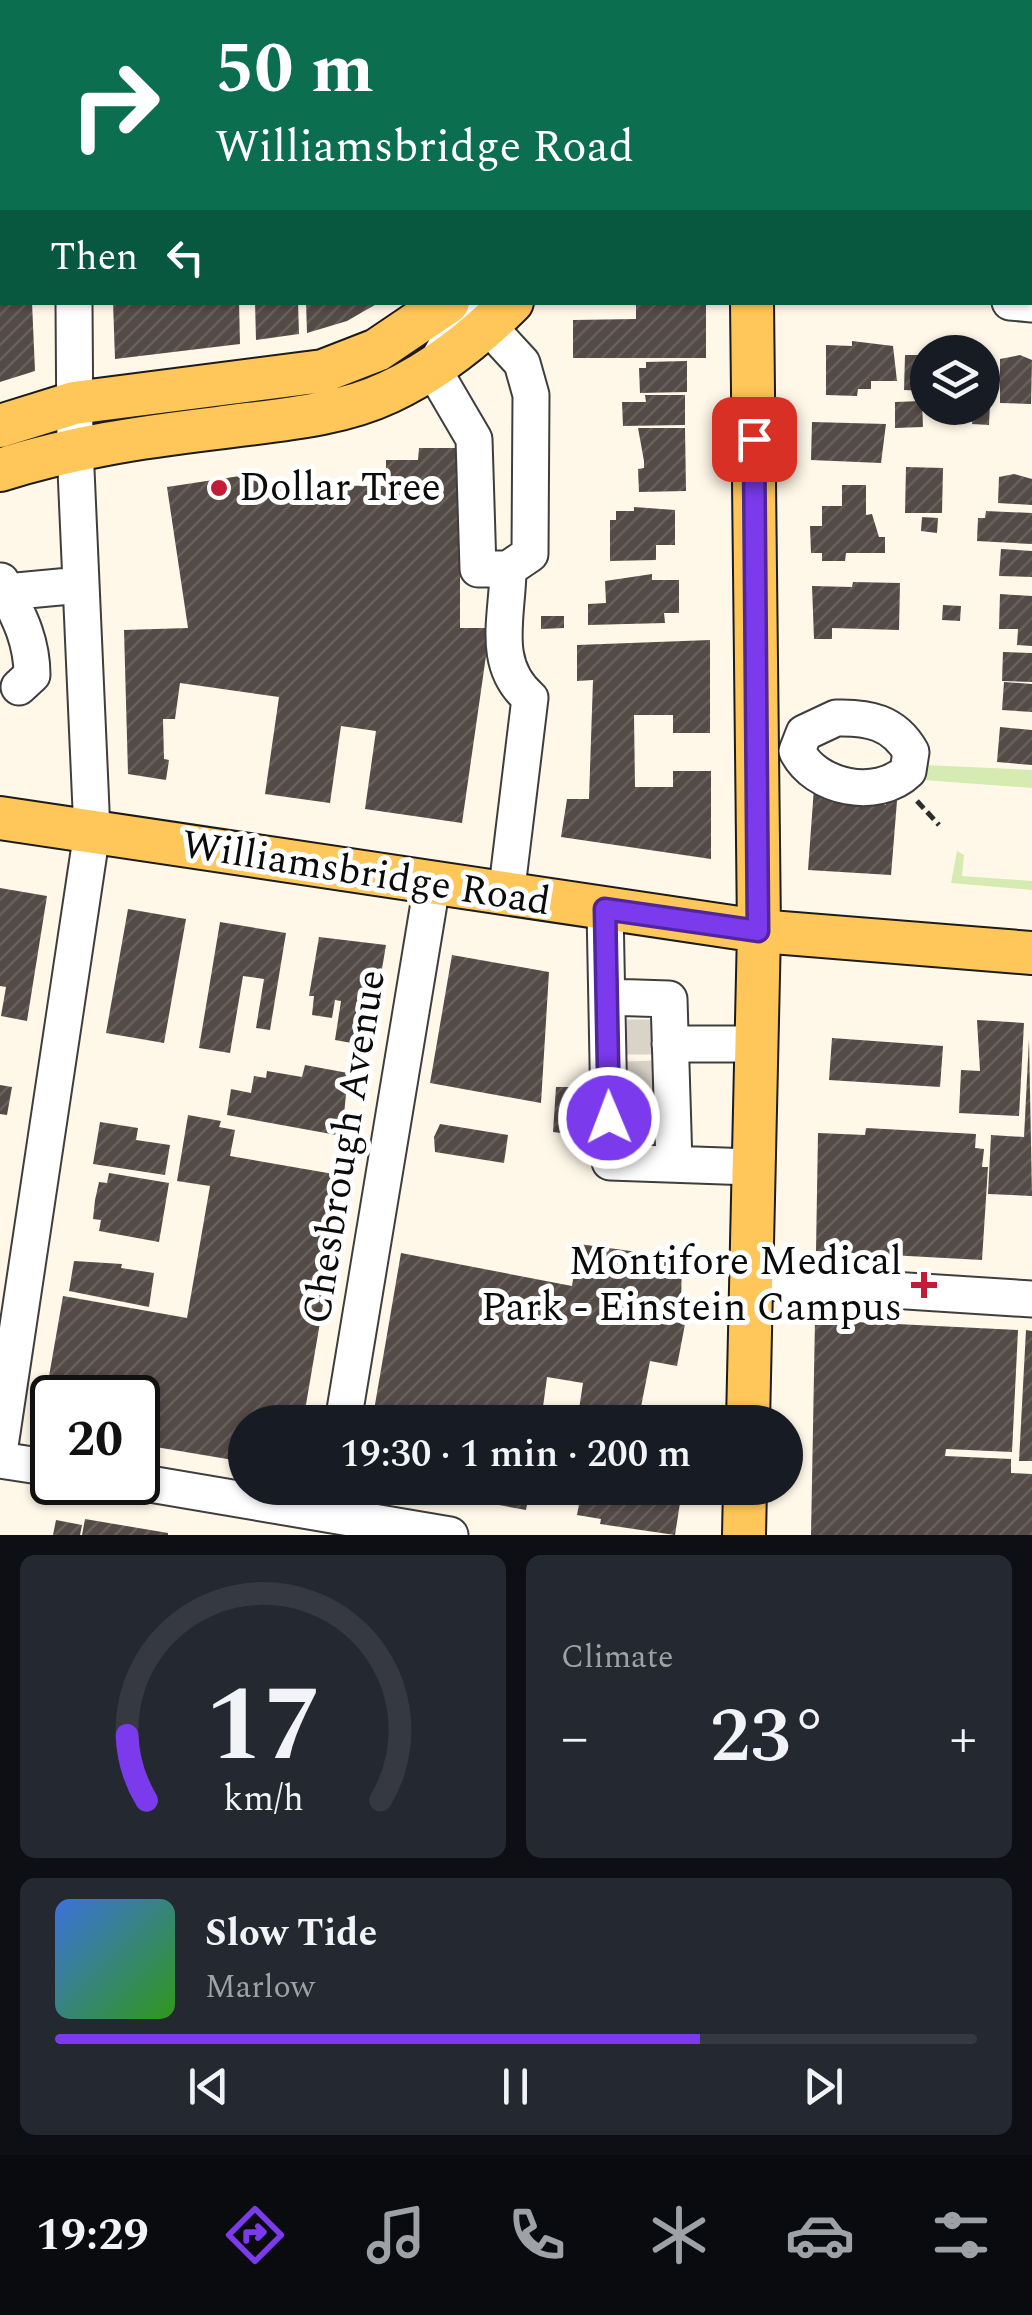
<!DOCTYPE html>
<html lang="en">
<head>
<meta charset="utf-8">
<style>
	:root { --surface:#171b24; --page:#242831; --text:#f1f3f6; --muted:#9ea1a6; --line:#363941; --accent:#7c3aed }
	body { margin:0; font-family:Spectral,serif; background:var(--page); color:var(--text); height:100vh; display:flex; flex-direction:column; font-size:38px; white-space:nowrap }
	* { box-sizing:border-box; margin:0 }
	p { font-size:32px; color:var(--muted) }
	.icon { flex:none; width:55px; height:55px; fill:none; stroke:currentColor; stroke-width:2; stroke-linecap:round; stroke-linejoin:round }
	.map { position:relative; height:1535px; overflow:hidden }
	.sheet { display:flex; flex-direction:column; gap:20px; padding:20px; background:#0d0f14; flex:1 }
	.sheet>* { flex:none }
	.hud { position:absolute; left:0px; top:0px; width:1032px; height:305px; box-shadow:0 2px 8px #0004; background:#0b6e4f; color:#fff; overflow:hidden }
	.tools { position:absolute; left:910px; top:335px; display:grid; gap:20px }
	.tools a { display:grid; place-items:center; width:90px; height:90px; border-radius:50%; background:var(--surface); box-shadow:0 2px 8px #0004; font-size:50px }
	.speed { position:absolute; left:30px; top:1375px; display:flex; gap:20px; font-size:50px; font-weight:700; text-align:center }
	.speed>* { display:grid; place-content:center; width:130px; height:130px; border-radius:50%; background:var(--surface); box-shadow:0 2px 8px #0004; line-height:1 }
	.speed .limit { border:5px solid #111; border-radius:15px; background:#fff; color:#111 }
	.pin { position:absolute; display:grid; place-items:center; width:85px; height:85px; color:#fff; margin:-42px; border-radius:20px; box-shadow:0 5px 15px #0006 }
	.me { position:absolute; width:110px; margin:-55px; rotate:359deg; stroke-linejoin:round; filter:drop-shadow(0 0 8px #0008) }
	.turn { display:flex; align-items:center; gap:35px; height:210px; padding:0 50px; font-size:45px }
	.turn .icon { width:130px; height:130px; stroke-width:2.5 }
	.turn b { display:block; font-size:70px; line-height:85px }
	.then { display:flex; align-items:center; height:95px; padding:0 50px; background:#0003; gap:20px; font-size:38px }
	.big { font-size:75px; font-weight:600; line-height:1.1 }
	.sheet .widget { flex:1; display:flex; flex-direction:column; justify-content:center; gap:15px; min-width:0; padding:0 35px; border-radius:15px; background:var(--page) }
	.sheet .dial { align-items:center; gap:0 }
	.dial svg { height:260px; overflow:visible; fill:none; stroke:var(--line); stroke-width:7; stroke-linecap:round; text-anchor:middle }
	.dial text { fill:var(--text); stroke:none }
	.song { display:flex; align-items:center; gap:30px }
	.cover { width:120px; height:120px; border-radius:15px; background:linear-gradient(135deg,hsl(220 70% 55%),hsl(110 70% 35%)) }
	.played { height:10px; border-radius:5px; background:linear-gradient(90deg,var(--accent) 70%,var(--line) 70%) }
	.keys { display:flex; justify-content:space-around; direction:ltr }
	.heat { display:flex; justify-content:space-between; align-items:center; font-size:55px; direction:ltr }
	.sheet .tiles { flex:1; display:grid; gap:20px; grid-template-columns:1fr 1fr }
	.widget:last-child { grid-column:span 2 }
	.trip { position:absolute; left:228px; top:1405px; width:575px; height:100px; border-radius:50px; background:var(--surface); box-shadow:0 2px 8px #0004; font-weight:600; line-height:100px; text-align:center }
	.tabs { display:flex; height:160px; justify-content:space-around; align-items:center; background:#090b0e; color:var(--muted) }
	.tabs .icon { width:70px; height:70px }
	.tabs .selected { color:var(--accent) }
	.tabs b { font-size:45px; color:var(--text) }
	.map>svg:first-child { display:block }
	.grass { fill:#d5ebb1 }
	.building { fill:url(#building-hatch) }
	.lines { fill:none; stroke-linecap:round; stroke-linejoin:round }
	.minor-tunnel { stroke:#dad4c8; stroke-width:35; stroke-dasharray:35 18; stroke-linecap:butt }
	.minor-casing { stroke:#3e3e3e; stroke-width:39 }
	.major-casing { stroke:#1c1c1c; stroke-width:46 }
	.path { stroke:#2d2d2d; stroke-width:5; stroke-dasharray:10 5; stroke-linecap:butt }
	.minor { stroke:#fff; stroke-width:35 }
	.major { stroke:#ffc659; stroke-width:42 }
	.route-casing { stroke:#51269a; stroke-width:25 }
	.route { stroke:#7c3aed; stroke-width:18 }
	.poi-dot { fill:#c11d36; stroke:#fff; stroke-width:4 }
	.labels { text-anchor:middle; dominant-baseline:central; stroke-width:10; stroke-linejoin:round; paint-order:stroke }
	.poi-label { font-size:40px; fill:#0b0b0b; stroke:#fff; text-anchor:start }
	.street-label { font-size:40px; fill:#0b0b0b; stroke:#fff }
</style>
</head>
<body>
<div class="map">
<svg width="1032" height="1535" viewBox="0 0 1032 1535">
	<defs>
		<pattern id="building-hatch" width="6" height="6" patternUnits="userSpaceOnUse" patternTransform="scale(2.5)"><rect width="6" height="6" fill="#544b47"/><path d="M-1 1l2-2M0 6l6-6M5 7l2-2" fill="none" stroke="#68605d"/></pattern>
	</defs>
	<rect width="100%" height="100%" fill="#fff8e9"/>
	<path class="grass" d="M923 738 924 765 1032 770V788L924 780 916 742Z
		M957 851 964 855 962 876 1032 881V890L951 883Z"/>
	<path class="building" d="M0 302H32L35 371 0 382Z
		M113 302H239L240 344 115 359Z
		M255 302H298L299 334 256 340Z
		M306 302H380L347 321 307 333Z
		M636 302H706V358H573V320L636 319Z
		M852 341 893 346 897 381H871V389H858L857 396 826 395V345L852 346Z
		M982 354 995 359 994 403H990L989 425 972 424 973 408H982Z
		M905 355H926L928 391 904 390Z
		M1020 355 1032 360 1031 404 1000 403V359Z
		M687 361V392L640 393 639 368H646V362Z
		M645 395H685V425L623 426 622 402H646Z
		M922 401 923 427 895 428V402Z
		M812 422 886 424 881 463 811 460Z
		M638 428H685L686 491 639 492 638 469 644 468V461Z
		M419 448H460V628H490L462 823 365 809 376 731 341 726 330 803 265 794 279 697 180 683 175 719H163L164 759 169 760 166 780 128 774 124 630 188 628 167 487 266 472 268 485 386 486V460H418Z
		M906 467 943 468 942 513H905Z
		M1014 474 1032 479V505L998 503 999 477Z
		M842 485H866V515L872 514 879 537H885V553H846L845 561H822V553H811L810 526H822V506H842Z
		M634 507 675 510V545H656V560L610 561V520H616V511H634Z
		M986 511 1032 513V544L977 541 978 518H985Z
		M922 517 938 518 937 533 921 531Z
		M1001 549 1032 551V577L999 576Z
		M652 574V580H679V613H664L665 623 588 625V604L606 603 605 581Z
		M853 582 900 583 899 630 832 628V639H814L812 586 852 587Z
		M1000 594 1032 596V646L1017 645 1018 629H999Z
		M943 605 961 606 960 621 942 620Z
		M541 616H564V628L541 629Z
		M710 640V733H673V715H634L635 787H673V771H711V859L561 837 567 799H589L593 680 577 681V645Z
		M1003 652 1032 653V682L1002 681Z
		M1004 682 1032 684V712L1002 710Z
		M1000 727 1032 730V765L997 762Z
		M814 788 849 803 886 805V800L897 801 891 875 808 870Z
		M0 888 47 896 27 1021 1 1016 6 987 0 986Z
		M128 909 186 919 164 1043 106 1033Z
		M220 922 286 933 270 1030 256 1028 264 979 243 976 230 1053 199 1048Z
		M319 937 386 945 369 1046 335 1040 341 1001 335 1000 332 1018 312 1015 314 996H309Z
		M452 955 549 972 541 1103 430 1083Z
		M977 1020 1024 1023 1019 1116 959 1113 961 1070 980 1071Z
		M832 1038 943 1046 940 1087 829 1080Z
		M1029 1039 1032 1196 988 1194 991 1135 1024 1137Z
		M305 1065 348 1073 342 1136 227 1115 231 1089 251 1093 254 1076 266 1078 267 1071 302 1077Z
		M0 1085 12 1087 7 1115 0 1114Z
		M556 1087H583L584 1136 553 1132Z
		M188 1115 221 1121 219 1127 235 1130 230 1156 345 1176 303 1422H245V1462L138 1444V1398H52V1430L40 1428 63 1296 187 1318 210 1186 177 1181Z
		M100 1122 138 1128 136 1140 170 1145 165 1175 93 1164Z
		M440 1124 508 1135 504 1163 435 1152 434 1137Z
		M866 1128 976 1134 975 1148 984 1149 982 1167H988L982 1260 816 1251 818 1133 865 1135Z
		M109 1173 169 1183 159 1242 99 1231 101 1220 93 1219 95 1200 99 1182 107 1183Z
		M579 1244 682 1258 681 1305 650 1299 647 1317 685 1324 677 1366 650 1361 638 1422H577L583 1383 547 1377 541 1422H372L401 1253 572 1286Z
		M74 1261 122 1264 121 1268 154 1273 149 1307 69 1291Z
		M815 1320 1018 1330 1012 1452 946 1449 945 1456 1011 1459V1473L1032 1474V1535H811Z
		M1026 1330 1032 1331V1461H1019Z
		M407 1488H530L526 1510Z
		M582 1488H607V1491L680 1503 675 1535 600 1524 601 1519 577 1515Z
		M612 1488H679L678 1499 612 1490Z
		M85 1519 168 1533V1535H82Z
		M56 1520 82 1525 80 1535H53Z"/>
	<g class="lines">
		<path class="minor-tunnel" d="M627 1037H653
			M627 1079 655 1078
			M627 1117H657"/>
		<g class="minor-casing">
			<path id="minor" d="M67 0V2
				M477 0V2
				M0 172 2 171
				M0 251 2 250
				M471 302 433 369 474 439 478 569H508C508 615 490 664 530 698L506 896
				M1010 302 1032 304
				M488 326 522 363 531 395 530 554 508 569
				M1 581C17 613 32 638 32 675L19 687
				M6 592 81 585
				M836 718C868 717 894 722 911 752L908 771C877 801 815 788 797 751L804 733Z
				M605 909 610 1162 752 1167
				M607 997 669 999 674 1164
				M670 1044H754
				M752 1281 1032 1299
				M343 1422 432 885
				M0 1446 92 832 75 447 74 302
				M0 1460 52 1468
				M138 1482 450 1535"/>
		</g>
		<g class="major-casing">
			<path id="major" d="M678 2 679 0
				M726 2 728 0
				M0 426 74 403 323 371 377 350 448 302
				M0 470C72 447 142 437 217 428 274 420 336 417 389 392 436 370 475 339 512 302
				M0 818 759 931 1032 953
				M748 1422 759 931 752 302
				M744 1535 745 1488"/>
		</g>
		<path class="path" d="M917 801 939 825"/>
		<use href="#minor" class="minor"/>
		<use href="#major" class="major"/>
	</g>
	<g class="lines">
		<g class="route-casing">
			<path id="route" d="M609 1118 605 909 758 931 754 439"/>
		</g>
		<use href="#route" class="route"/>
	</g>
	<g class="poi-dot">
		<circle cx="219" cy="488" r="10"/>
		<path d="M919 1270h10v10h10v10h-10v10h-10v-10h-10v-10h10z"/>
	</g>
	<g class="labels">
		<g class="poi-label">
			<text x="239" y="488">Dollar Tree</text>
			<text x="902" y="1262" text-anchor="end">Montifore Medical<tspan x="902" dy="46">Park - Einstein Campus</tspan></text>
		</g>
		<g class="street-label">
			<text transform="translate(366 874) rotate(9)">Williamsbridge Road</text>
			<text transform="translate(345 1147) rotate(-81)">Chesbrough Avenue</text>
		</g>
	</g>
</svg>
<div class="tools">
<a><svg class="icon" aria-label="layers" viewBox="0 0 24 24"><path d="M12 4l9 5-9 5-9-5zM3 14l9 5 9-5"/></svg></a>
</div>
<div class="speed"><div class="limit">20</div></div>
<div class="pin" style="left:754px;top:439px;background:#d93025"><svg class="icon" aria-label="arrive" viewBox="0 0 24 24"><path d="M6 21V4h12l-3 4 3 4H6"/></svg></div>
<svg class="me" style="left:609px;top:1118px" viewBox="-20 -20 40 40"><circle r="17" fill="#7c3aed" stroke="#fff" stroke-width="3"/><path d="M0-11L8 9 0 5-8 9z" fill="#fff"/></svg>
<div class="trip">19:30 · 1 min · 200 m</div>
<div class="hud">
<div class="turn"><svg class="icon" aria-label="right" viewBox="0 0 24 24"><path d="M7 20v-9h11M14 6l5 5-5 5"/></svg><div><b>50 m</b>Williamsbridge Road</div></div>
<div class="then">Then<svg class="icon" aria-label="left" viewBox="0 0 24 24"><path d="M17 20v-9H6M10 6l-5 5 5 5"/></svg></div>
</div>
</div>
<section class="sheet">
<div class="tiles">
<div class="widget dial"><svg viewBox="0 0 100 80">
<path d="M14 69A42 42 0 1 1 86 69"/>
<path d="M14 69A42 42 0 0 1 8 49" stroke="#7c3aed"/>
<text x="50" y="56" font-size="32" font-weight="700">17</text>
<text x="50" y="72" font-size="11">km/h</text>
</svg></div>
<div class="widget"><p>Climate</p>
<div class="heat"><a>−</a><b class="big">23°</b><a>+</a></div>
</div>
<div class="widget">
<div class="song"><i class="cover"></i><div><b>Slow Tide</b><p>Marlow</p></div></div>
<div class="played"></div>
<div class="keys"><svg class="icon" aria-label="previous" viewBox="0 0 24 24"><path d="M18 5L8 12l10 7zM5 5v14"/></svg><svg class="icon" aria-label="pause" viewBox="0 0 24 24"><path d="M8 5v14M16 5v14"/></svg><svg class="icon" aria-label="next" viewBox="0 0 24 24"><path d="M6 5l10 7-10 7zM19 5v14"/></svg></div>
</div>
</div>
</section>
<nav class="tabs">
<b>19:29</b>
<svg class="icon selected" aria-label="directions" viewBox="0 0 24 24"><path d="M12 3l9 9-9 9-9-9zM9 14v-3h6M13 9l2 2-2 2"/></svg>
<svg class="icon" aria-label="music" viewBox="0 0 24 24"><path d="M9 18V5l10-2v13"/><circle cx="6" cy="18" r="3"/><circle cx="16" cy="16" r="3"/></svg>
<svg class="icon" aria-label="phone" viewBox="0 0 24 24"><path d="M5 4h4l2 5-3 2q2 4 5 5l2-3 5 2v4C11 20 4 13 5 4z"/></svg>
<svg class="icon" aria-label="climate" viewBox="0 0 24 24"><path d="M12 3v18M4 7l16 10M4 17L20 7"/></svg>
<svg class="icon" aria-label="car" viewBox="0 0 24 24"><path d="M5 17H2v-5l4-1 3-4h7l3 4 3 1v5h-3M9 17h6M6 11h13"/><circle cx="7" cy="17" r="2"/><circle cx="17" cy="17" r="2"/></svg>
<svg class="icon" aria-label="filters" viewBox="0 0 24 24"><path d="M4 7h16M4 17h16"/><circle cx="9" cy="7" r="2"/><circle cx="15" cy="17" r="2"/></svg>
</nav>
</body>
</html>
